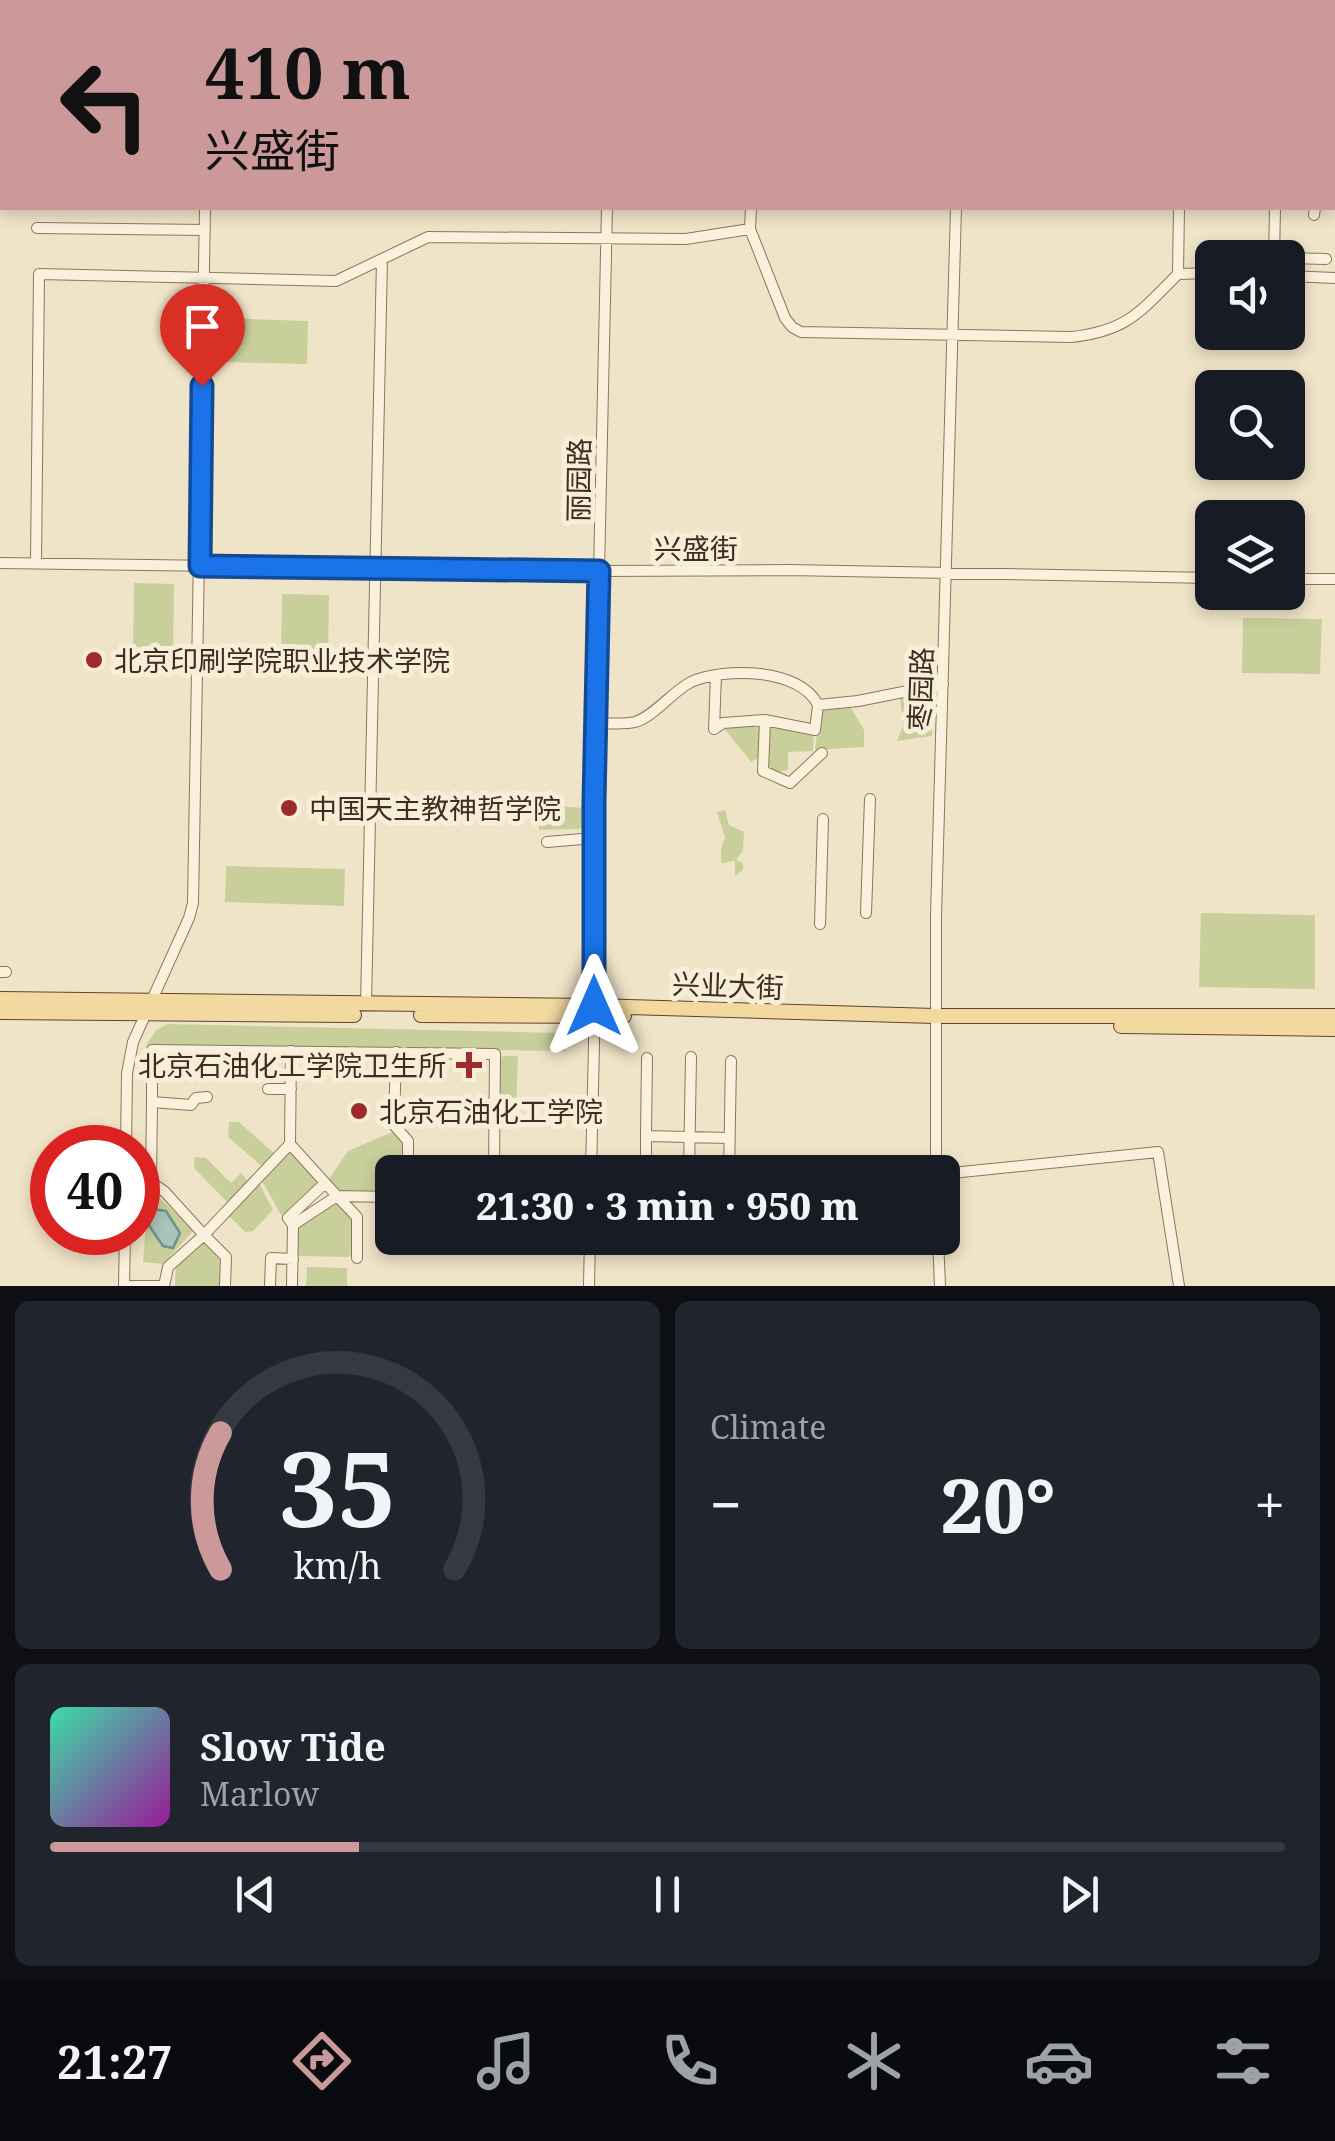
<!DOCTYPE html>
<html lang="en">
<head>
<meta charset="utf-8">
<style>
	:root { --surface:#171b24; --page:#20242c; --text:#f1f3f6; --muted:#9ea1a6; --line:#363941; --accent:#cc999b }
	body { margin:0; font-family:"Noto Serif","Noto Sans SC",serif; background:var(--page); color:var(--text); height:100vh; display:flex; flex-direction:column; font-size:38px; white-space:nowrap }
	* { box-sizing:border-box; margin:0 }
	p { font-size:32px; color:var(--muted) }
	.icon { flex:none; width:55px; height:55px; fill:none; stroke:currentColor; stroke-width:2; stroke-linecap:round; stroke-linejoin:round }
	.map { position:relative; height:1286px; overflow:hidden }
	.side { display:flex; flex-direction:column; gap:15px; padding:15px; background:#0d0f14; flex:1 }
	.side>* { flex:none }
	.top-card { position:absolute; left:0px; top:0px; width:1335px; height:210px; box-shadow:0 5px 15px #0003; background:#cc999b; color:#111; overflow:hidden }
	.controls { position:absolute; left:1195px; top:240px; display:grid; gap:20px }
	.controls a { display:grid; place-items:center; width:110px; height:110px; border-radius:15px; background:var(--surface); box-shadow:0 5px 15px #0003; font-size:50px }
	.speed { position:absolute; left:30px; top:1125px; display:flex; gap:20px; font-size:50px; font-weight:700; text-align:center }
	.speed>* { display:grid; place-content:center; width:130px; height:130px; border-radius:50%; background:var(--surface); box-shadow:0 5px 15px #0003; line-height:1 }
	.speed .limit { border:15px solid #d22; background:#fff; color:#111 }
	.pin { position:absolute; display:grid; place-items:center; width:85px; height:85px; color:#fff; margin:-102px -42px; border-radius:50% 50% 50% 0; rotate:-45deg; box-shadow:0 0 10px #0007 }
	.pin .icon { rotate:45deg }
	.me { position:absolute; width:110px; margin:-55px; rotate:0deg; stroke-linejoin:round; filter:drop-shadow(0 0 8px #0008) }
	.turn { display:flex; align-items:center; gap:35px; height:210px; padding:0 40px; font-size:45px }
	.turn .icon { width:130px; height:130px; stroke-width:2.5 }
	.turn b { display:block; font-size:70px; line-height:85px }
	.big { font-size:75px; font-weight:800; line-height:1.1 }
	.side .widget { flex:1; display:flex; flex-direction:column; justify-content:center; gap:15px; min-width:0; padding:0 35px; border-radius:15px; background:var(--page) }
	.side .dial { align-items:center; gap:0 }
	.dial svg { height:260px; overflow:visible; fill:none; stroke:var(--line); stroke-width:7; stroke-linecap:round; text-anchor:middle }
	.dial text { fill:var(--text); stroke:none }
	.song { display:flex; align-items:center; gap:30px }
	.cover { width:120px; height:120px; border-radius:15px; background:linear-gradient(135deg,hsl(160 70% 55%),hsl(300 70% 35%)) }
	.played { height:10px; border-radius:5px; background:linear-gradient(90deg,var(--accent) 25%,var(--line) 25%) }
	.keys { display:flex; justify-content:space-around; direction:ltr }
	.heat { display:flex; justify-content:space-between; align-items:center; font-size:55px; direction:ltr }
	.side .tiles { flex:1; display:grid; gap:15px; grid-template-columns:1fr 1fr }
	.widget:last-child { grid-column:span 2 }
	.trip { position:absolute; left:375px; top:1155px; width:585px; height:100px; border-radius:15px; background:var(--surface); box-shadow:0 5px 15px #0003; font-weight:800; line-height:100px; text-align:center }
	.dock { display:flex; height:160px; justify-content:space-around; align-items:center; background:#090b0e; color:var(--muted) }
	.dock .icon { width:70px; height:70px }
	.dock .current { color:var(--accent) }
	.dock b { font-size:45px; color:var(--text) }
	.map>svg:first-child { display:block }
	.green { fill:#c9cf9b }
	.water { fill:#a9c4bc; stroke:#6f938a; stroke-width:2.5 }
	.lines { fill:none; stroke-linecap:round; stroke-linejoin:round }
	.minor-casing { stroke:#8d765c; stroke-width:12 }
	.major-casing { stroke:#5b4430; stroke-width:16 }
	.minor { stroke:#faf1dc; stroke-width:10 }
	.major { stroke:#f3d9a0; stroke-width:14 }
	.route-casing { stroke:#114b97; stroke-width:25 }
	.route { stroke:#1a73e8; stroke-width:18 }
	.poi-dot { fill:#9e2a2b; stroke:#f7eed8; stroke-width:4 }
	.labels { text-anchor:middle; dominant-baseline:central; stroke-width:10; stroke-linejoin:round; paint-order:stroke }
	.street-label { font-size:28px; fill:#3d2e20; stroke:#f7eed8 }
	.poi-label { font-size:28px; fill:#3d2e20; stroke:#f7eed8; text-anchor:start }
</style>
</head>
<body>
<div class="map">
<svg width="1335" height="1286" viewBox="0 0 1335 1286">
	<rect width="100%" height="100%" fill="#f0e4c8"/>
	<path class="green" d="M220 318 308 321 307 364 219 362Z
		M134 583 174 584 173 667H133Z
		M282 594 329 595 328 659 281 658Z
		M1243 618 1322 619 1320 674 1242 673Z
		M932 689V736L897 741 903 726 900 697Z
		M850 706 864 730V747L815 750 817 733H821L822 709Z
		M761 722 760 757 751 762 723 727Z
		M767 723 814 732 813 751 788 752V769L779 773 767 767Z
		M541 805 584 808 587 821 579 829 539 830Z
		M725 810 729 825 744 832 743 851 736 860 743 863V870L735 876V861L721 863V849L725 837 717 812Z
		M226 866 345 869 344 906 225 902Z
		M1201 913 1315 915V989L1199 987Z
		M168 1024 566 1033 565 1051 146 1046 156 1030Z
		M503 1056H518L516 1108 498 1106 500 1059Z
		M229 1122H239L277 1156 265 1169 228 1137Z
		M395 1131 405 1142V1172H392V1194L339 1193 329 1179 348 1151Z
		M290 1150 322 1182 289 1214 281 1215 261 1179Z
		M195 1157 206 1158 231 1183 241 1173 251 1184 230 1205 194 1168Z
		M258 1181 273 1210 253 1231 245 1232 227 1214Z
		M149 1188 194 1230 163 1264 143 1262Z
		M337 1199 352 1220 351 1255 348 1257 296 1256 297 1227Z
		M204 1240 223 1261 222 1286H175L176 1261Z
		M307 1267 347 1268V1286H306Z"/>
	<path class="water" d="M152 1209 166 1211 180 1233 173 1248 163 1246 148 1224Z"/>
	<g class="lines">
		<g class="minor-casing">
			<path id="minor" d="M208 2V0
				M611 2V0
				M960 2V0
				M1332 19H1335
				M1332 154H1335
				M751 208 750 229 785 318 792 327 801 332 1071 337C1127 331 1140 312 1178 274L1212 273
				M1314 215 1315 208
				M37 228 205 230
				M1274 258 1275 208
				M1288 258 1326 259
				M1178 274 1179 208
				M1288 276 1335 278
				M0 563 599 571 788 570 1212 578
				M36 563 39 274 336 281 428 237 686 239 750 229
				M1288 579H1335
				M716 675 714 729 723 723 765 720 763 771 790 783 822 753
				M765 720 815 730 818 705
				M596 723C608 723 623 725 635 722 652 718 673 691 691 682 725 667 800 668 818 705L858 701 943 684
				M547 842 594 838
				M866 913 870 799
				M820 924 823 819
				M0 972H6
				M366 1005 382 259
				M396 1052 394 1125 408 1141V1172
				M268 1089H291
				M207 1097 196 1098 191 1105 152 1102 151 1182 165 1192 204 1235 290 1144 337 1196 293 1225
				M152 1102V1050L495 1054 494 1172
				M646 1136 647 1058
				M290 1144 291 1051
				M126 1148 127 1073 133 1042 189 918 193 903 205 208
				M591 1172 594 1044V801L607 208
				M646 1172V1136L729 1138
				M689 1172 691 1057
				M729 1172 731 1061
				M936 1172V916L956 208
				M942 1174 1158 1152 1179 1286
				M938 1238 940 1286
				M357 1258V1217L337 1196 392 1197
				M124 1286 125 1232
				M124 1286H164
				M164 1286 168 1267 204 1235 226 1257 225 1286
				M270 1286 271 1258 293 1259
				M292 1286 293 1225 288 1218 325 1183
				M589 1286 590 1238"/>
		</g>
		<g class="major-casing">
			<path id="major" d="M20 2 25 0
				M63 2 68 0
				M0 13 2 12
				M0 34 2 33
				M0 999 594 1006 935 1016H1335
				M0 1012 354 1015
				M421 1015 624 1016
				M1121 1026 1335 1029"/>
		</g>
		<use href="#minor" class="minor"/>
		<use href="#major" class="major"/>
	</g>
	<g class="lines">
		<g class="route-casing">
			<path id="route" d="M202 386 200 566 599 571 594 801V1006"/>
		</g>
		<use href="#route" class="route"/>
	</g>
	<g class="poi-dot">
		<circle cx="94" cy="660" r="10"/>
		<circle cx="289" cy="808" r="10"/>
		<path d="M464 1050h10v10h10v10h-10v10h-10v-10h-10v-10h10z"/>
		<circle cx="359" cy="1111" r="10"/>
	</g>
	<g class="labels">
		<g class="street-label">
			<text transform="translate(578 480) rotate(-89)">丽园路</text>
			<text x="696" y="548">兴盛街</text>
			<text transform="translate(920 689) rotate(-88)">枣园路</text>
			<text transform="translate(728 985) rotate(2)">兴业大街</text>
		</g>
		<g class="poi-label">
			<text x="114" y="660">北京印刷学院职业技术学院</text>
			<text x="309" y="808">中国天主教神哲学院</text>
			<text x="446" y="1065" text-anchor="end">北京石油化工学院卫生所</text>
			<text x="379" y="1111">北京石油化工学院</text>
		</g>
	</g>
</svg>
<div class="controls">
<a><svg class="icon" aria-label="sound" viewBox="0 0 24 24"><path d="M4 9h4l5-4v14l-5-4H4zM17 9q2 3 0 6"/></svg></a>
<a><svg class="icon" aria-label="search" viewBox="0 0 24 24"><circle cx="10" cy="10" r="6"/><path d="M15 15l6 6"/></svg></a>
<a><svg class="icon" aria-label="layers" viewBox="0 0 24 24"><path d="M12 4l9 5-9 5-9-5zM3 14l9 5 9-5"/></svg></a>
</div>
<div class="speed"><div class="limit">40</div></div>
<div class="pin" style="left:202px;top:386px;background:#d93025"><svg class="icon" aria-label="arrive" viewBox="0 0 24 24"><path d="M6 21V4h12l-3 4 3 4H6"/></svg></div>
<svg class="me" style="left:594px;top:1006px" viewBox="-20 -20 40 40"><path d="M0-17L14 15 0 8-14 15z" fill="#1a73e8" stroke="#fff" stroke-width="4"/></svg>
<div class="trip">21:30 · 3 min · 950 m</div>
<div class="top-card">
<div class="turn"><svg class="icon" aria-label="left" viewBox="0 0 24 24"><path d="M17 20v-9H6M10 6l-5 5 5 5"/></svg><div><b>410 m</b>兴盛街</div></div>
</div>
</div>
<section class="side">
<div class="tiles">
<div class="widget dial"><svg viewBox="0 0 100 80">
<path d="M14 69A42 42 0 1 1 86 69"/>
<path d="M14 69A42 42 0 0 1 14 27" stroke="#cc999b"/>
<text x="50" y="56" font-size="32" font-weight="700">35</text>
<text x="50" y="72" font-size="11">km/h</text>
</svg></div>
<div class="widget"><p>Climate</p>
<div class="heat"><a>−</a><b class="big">20°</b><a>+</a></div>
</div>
<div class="widget">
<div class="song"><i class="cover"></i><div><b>Slow Tide</b><p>Marlow</p></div></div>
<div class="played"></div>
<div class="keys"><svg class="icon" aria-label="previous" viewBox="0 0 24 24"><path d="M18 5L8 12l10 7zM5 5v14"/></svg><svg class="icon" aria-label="pause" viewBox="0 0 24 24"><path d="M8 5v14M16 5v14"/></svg><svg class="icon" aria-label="next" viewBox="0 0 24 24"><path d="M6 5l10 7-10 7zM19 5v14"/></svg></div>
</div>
</div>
</section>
<nav class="dock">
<b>21:27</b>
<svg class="icon current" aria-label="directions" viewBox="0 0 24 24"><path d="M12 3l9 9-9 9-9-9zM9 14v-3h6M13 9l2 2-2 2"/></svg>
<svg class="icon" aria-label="music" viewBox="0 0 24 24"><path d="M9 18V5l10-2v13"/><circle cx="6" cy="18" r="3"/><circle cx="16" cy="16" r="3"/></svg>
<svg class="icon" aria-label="phone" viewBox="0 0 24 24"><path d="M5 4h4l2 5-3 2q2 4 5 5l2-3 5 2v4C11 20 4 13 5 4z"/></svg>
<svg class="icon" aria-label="climate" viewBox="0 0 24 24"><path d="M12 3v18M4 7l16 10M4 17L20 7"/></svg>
<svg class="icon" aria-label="car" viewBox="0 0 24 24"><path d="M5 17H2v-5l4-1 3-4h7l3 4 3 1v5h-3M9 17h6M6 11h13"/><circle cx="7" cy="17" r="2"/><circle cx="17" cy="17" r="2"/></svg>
<svg class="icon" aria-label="filters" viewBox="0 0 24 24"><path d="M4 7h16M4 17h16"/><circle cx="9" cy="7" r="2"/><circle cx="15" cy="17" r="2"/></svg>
</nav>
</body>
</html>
